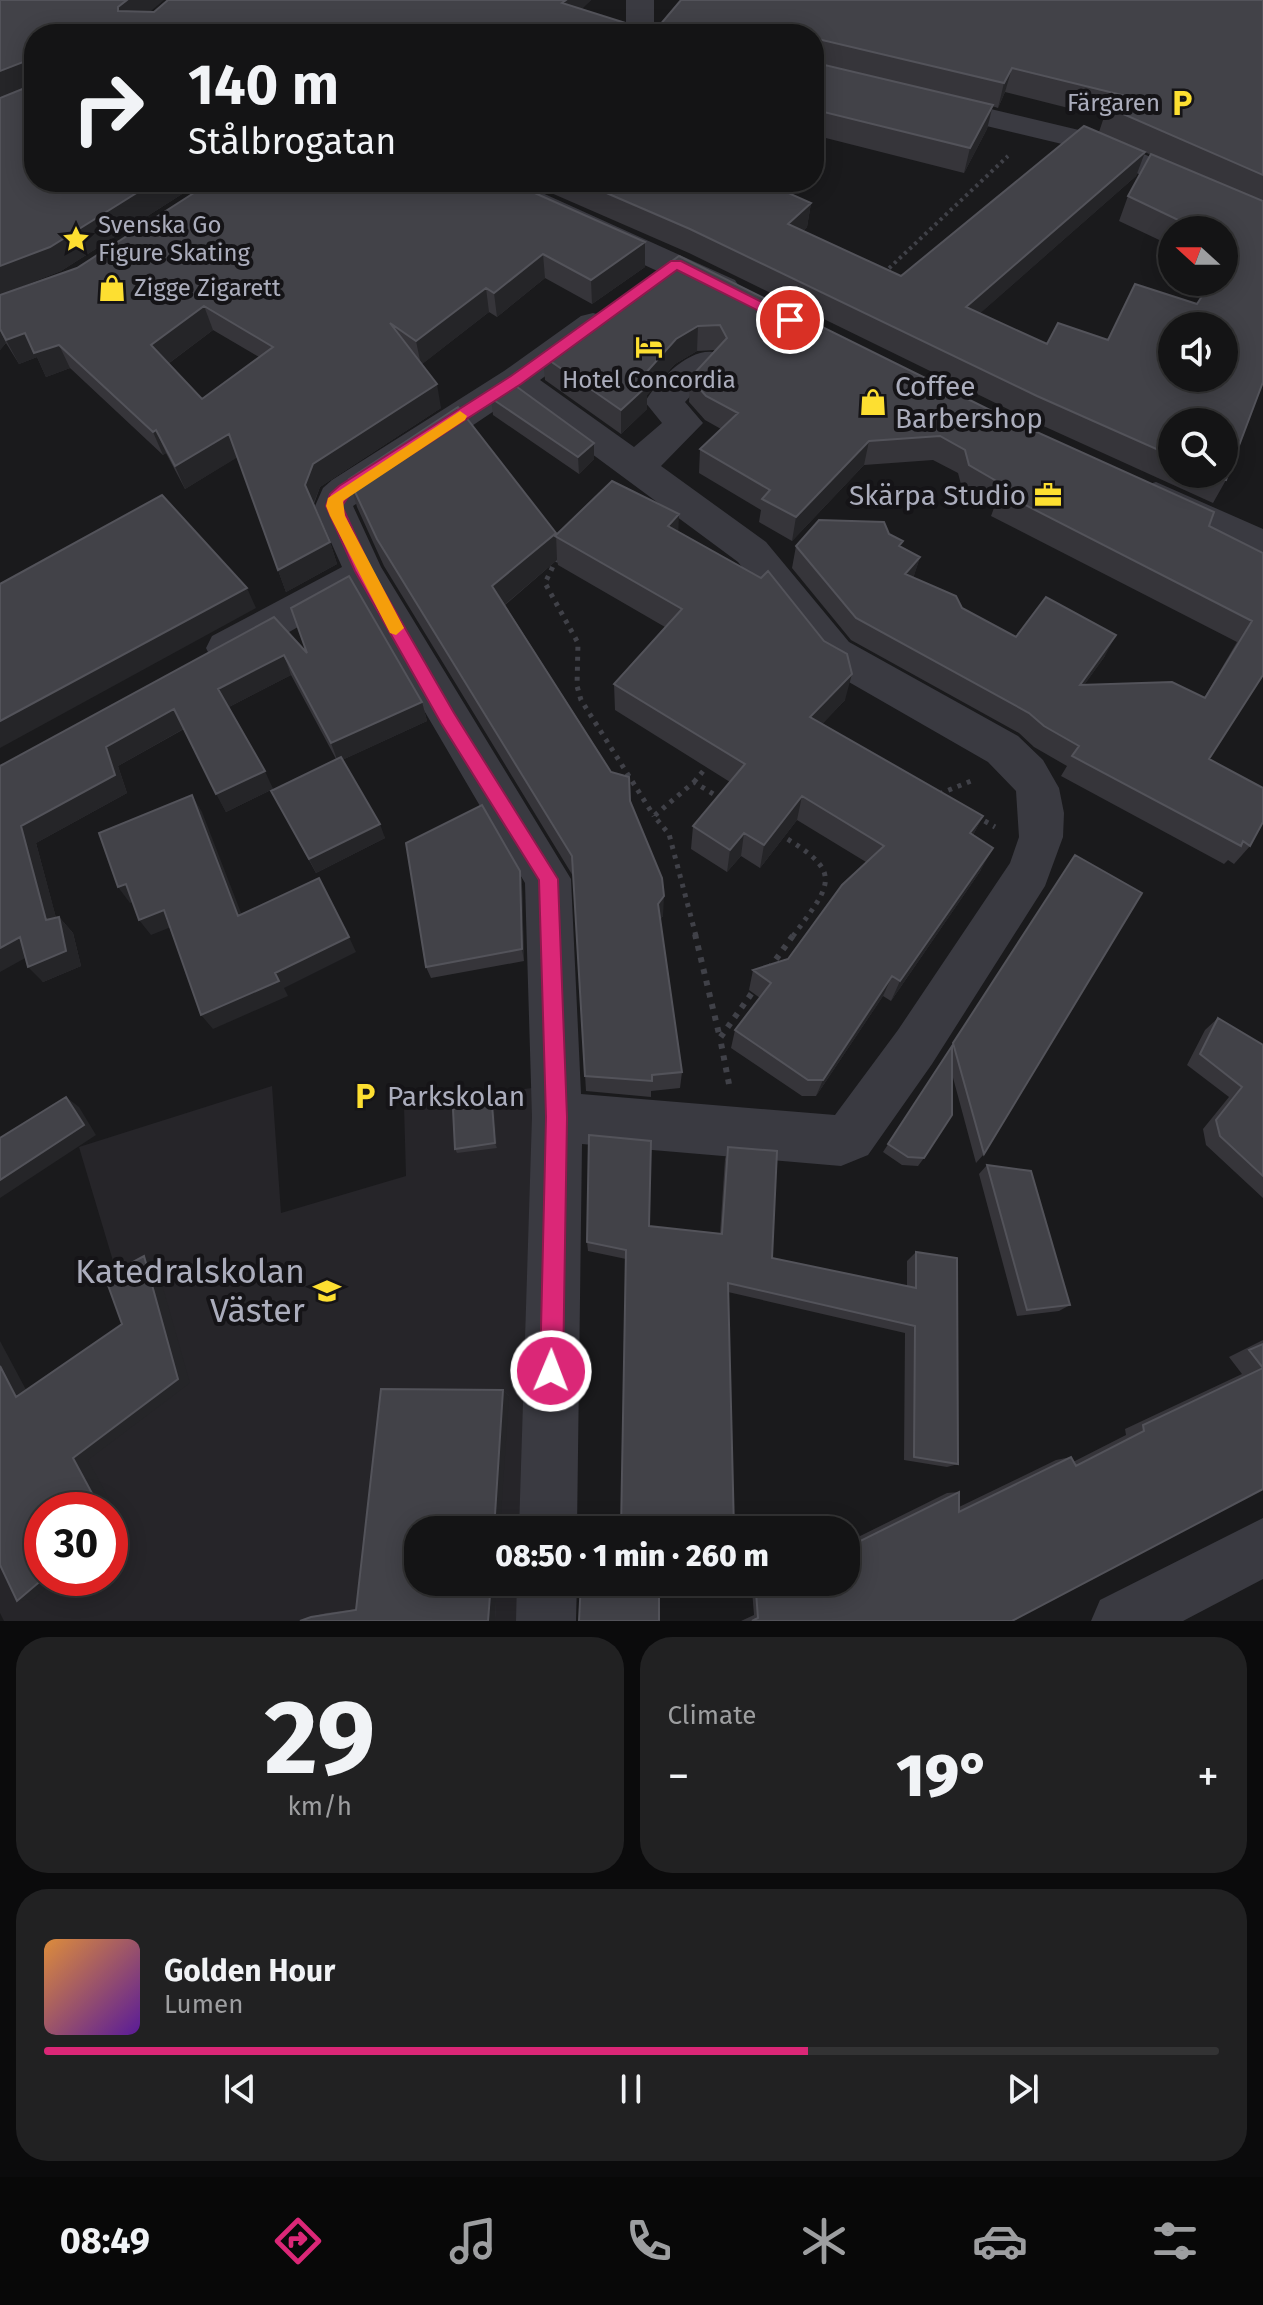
<!DOCTYPE html>
<html lang="en">
<head>
<meta charset="utf-8">
<style>
	:root { --surface:#141415; --page:#212122; --text:#f1f3f6; --muted:#9d9ea0; --line:#333334; --accent:#db2777 }
	body { margin:0; font-family:"Fira Sans",sans-serif; background:var(--page); color:var(--text); height:100vh; display:flex; flex-direction:column; font-size:30px; white-space:nowrap }
	* { box-sizing:border-box; margin:0 }
	p { font-size:26px; color:var(--muted) }
	.icon { flex:none; width:44px; height:44px; fill:none; stroke:currentColor; stroke-width:2; stroke-linecap:round; stroke-linejoin:round }
	.map { position:relative; height:1621px; overflow:hidden }
	.details { display:flex; flex-direction:column; gap:16px; padding:16px; background:#0b0b0c; flex:1 }
	.details>* { flex:none }
	.banner { position:absolute; left:24px; top:24px; width:800px; height:168px; border-radius:32px; box-shadow:0 4px 20px #0003,0 0 0 2px var(--line); background:#141415; color:var(--text); overflow:hidden }
	.needle { width:52px; rotate:291deg }
	.buttons { position:absolute; left:1158px; top:216px; display:grid; gap:16px }
	.buttons a { display:grid; place-items:center; width:80px; height:80px; border-radius:50%; background:var(--surface); box-shadow:0 4px 20px #0003,0 0 0 2px var(--line); font-size:40px }
	.speed { position:absolute; left:24px; top:1492px; display:flex; gap:16px; font-size:40px; font-weight:700; text-align:center }
	.speed>* { display:grid; place-content:center; width:104px; height:104px; border-radius:50%; background:var(--surface); box-shadow:0 4px 20px #0003,0 0 0 2px var(--line); line-height:1 }
	.speed .limit { border:12px solid #d22; background:#fff; color:#111 }
	.pin { position:absolute; display:grid; place-items:center; width:68px; height:68px; color:#fff; margin:-34px; border:4px solid #fff; border-radius:50%; box-shadow:0 2px 8px #0007 }
	.me { position:absolute; width:88px; margin:-44px; rotate:1deg; stroke-linejoin:round; filter:drop-shadow(0 0 6px #0008) }
	.turn { display:flex; align-items:center; gap:28px; height:168px; padding:0 32px; font-size:36px }
	.turn .icon { width:104px; height:104px; stroke-width:2.5 }
	.turn b { display:block; font-size:56px; line-height:68px }
	.big { font-size:60px; font-weight:800; line-height:1.1 }
	.details .tile { flex:1; display:flex; flex-direction:column; justify-content:center; gap:12px; min-width:0; padding:0 28px; border-radius:32px; background:var(--page) }
	.details .dial { align-items:center; gap:0 }
	.dial b { font-size:104px; line-height:1 }
	.song { display:flex; align-items:center; gap:24px }
	.cover { width:96px; height:96px; border-radius:12px; background:linear-gradient(135deg,hsl(30 70% 55%),hsl(270 70% 35%)) }
	.played { height:8px; border-radius:4px; background:linear-gradient(90deg,var(--accent) 65%,var(--line) 65%) }
	.keys { display:flex; justify-content:space-around; direction:ltr }
	.heat { display:flex; justify-content:space-between; align-items:center; font-size:44px; direction:ltr }
	.details .tiles { flex:1; display:grid; gap:16px; grid-template-columns:1fr 1fr }
	.tile:last-child { grid-column:span 2 }
	.trip { position:absolute; left:404px; top:1516px; width:456px; height:80px; border-radius:32px; background:var(--surface); box-shadow:0 4px 20px #0003,0 0 0 2px var(--line); font-weight:800; line-height:80px; text-align:center }
	.dock { display:flex; height:128px; justify-content:space-around; align-items:center; background:#080808; color:var(--muted) }
	.dock .icon { width:56px; height:56px }
	.dock .selected { color:var(--accent) }
	.dock b { font-size:36px; color:var(--text) }
	.map>svg:first-child { display:block }
	.built { fill:#262529; fill-rule:evenodd }
	.lines { fill:none; stroke-linecap:round; stroke-linejoin:round }
	.path-far2 { stroke:#404148; stroke-width:4; stroke-dasharray:3 4; stroke-linecap:butt }
	.path-far1 { stroke:#404148; stroke-width:5; stroke-dasharray:4 6; stroke-linecap:butt }
	.path { stroke:#404148; stroke-width:6; stroke-dasharray:5 7; stroke-linecap:butt }
	.minor { fill:#3a3a41; fill-rule:evenodd }
	.wall { fill:#36353a; fill-rule:evenodd }
	.shaded-wall { fill:#252528 }
	.building { fill:#424248; stroke:#53535a; stroke-width:2; fill-rule:evenodd }
	.route { fill:#db2777; stroke:#8e194d; stroke-width:2 }
	.slow { fill:#f59e0b }
	.labels { text-anchor:middle; dominant-baseline:central; stroke-width:8; stroke-linejoin:round; paint-order:stroke }
	.far-poi-label { font-size:24px; fill:#abadbc; stroke:#151417; text-anchor:start }
	.poi-label { font-size:28px; fill:#abadbc; stroke:#151417; text-anchor:start }
	.near-poi-label { font-size:34px; fill:#abadbc; stroke:#151417; text-anchor:end }
</style>
</head>
<body>
<div class="map">
<svg width="1263" height="1621" viewBox="0 0 1263 1621">
	<rect width="100%" height="100%" fill="#1a1a1c"/>
	<path class="built" d="M272 1086 281 1213 406 1176 404 1106 539 1087 525 1530H418V1582H523L522 1621H4L0 1613V1480L145 1368 79 1147ZM42 1510H110V1578H42Z"/>
	<g class="lines">
		<path class="path-far2" d="M884 273 1008 156"/>
		<path class="path-far1" d="M557 558 545 583 578 643 577 686 581 700 654 816
			M694 782 709 764
			M939 794 971 781
			M976 816 995 827
			M779 834C844 872 833 882 793 936
			M696 936 669 834 654 816 694 782 723 800"/>
		<path class="path" d="M695 934 720 1038
			M769 969 794 934
			M729 1084 720 1038 754 990"/>
		<path class="minor" d="M626 0H654V34H626Z
			M814 67 1104 136 1263 208V230L1083 149 814 85Z
			M476 182H518L735 280 740 288 735 296 723 299 711 296 481 189Z
			M593 313 605 316 610 324 605 332 540 380 634 447 662 423 645 402C659 379 691 345 718 353L723 361 685 402 703 423 661 466 766 542 849 642 1018 736 1043 760 1059 788 1064 813 1063 837 1045 886 932 1064 868 1155 841 1166 582 1144 577 1530H519L532 1117 525 883 356 594 240 660 226 664 212 660 206 648 212 636 342 567 315 506 323 488 332 480 504 371 581 316ZM515 397 738 562 821 666 988 762 1016 791 1019 837 1010 863 898 1030 835 1115 581 1094 571 879 381 567 353 506Z
			M1156 482 1263 529V561L1143 506 1137 496 1143 486Z
			M1263 1518V1579L1183 1621H1091L1100 1600Z
			M517 1582H577L576 1621H516Z"/>
	</g>
	<path class="wall" d="M0 0 154 12 168 0H591L581 9 654 32 1263 0V382L1226 480 1213 503 1028 419 689 253 526 182H778V188L811 203 807 227 803 231 901 276 1099 132 1104 117 1005 92 998 108 992 106 987 129 964 173 814 135V34L34 182H201L61 271 4 293 77 268 211 182 645 267 592 304 545 278 497 317 489 312 422 364 441 408 320 487 314 504 330 542 337 564 286 592 237 457 185 489 166 453 163 455 70 368 46 377 37 357 19 364 6 343 0 350ZM1145 152 1151 155 1128 196 1119 221 1172 246V230H1224V282L1197 304 1108 340 1047 344 980 313 1136 176ZM213 330 259 357 202 399 168 364ZM1172 422 1224 474H1172Z
		M679 256 1263 553V675L1209 759 1250 846 1234 864 1228 860 1224 864 1061 776 1067 766 1034 747 1019 733 851 640 792 568 796 546 889 534 901 547 920 557 913 578 962 608 1016 637 1105 656 1084 685 1204 698 1237 642 991 516 994 508 962 488 958 473 933 460 864 465 792 541 759 522 761 510 699 473 700 449 721 429 705 420 689 402 690 378 716 350 697 351 675 364 647 395V409L621 434 545 380 543 356Z
		M491 398 594 459 579 474 493 415Z
		M349 479 556 536 679 532 845 700 822 724 983 816 973 835 981 870 891 1001 883 996 816 1096H802L731 1048 735 1030 760 998 749 990 753 970 788 959 866 862 797 820 760 868 741 856 727 872 691 849 693 826 730 782 615 710 614 684 665 627 558 565 557 560 505 605 630 801 663 916 660 920 682 1072 680 1088 651 1091V1097L586 1091 573 876 384 566 357 507Z
		M274 617 307 653 422 702 427 721 342 760 385 838 316 873 271 791 336 759 291 675 229 707 273 789 226 812 184 729 118 766 127 793 36 843 56 918 59 917 73 933 81 966 43 982 25 958 0 766Z
		M1075 855 984 1154 976 1163 952 1074 924 1158 918 1166 902 1165 883 1152Z
		M520 871 522 884 524 961 431 978 426 967Z
		M1218 1018 1263 1045V1198L1206 1145 1203 1129 1229 1097 1187 1065 1205 1030Z
		M492 1104 494 1109 497 1148 457 1153 455 1149Z
		M728 1147 772 1258 907 1286V1261L916 1252 958 1464 947 1467 904 1460 905 1333 728 1292 626 1259 588 1251 587 1242 649 1226 720 1234 725 1159Z
		M987 1165 1070 1305 1059 1311 1017 1316 979 1174Z
		M1263 1340V1489L1012 1621H741L754 1615 752 1590 768 1582H846V1543L947 1493 959 1492V1507L1056 1460 1071 1457 1073 1462 1126 1435 1125 1429 1242 1374 1229 1357Z
		M503 1390 509 1396 418 1582H497L495 1621 311 1617 326 1613 357 1609Z"/>
	<path class="shaded-wall" d="M127 0H164L126 32 118 11V7Z
		M566 0H591L563 28 562 3Z
		M23 62 33 86 0 101V71Z
		M1012 68 1005 92 998 108 1004 83Z
		M993 105 987 129 964 173 970 148Z
		M1145 152 1136 176 960 331 966 307Z
		M154 182H201L61 271 0 295V266Z
		M770 182H778L777 197 768 184Z
		M811 203 807 227 785 249 788 224Z
		M645 242V267L592 304 591 280Z
		M543 254 545 278 497 317 494 293Z
		M486 288 489 312 421 365 416 341Z
		M204 306 213 330 161 369 151 345Z
		M698 326 697 351 675 364 647 395V409L621 434V410L643 376 676 339Z
		M0 330 6 343 0 350Z
		M25 333 59 345 70 368 46 377 37 357 19 364 6 340Z
		M437 384 441 408 320 487 312 507 305 485 313 464Z
		M156 430 166 453 163 455 153 432Z
		M229 434 238 457 185 489 175 466Z
		M869 441 864 465 792 541 796 517Z
		M594 443V459L579 474 578 457Z
		M679 514 678 542 668 526Z
		M556 533 557 560 496 612 492 586Z
		M330 542 337 564 286 592 278 570Z
		M920 557 913 579 905 574Z
		M247 588 256 608 0 748V721Z
		M1116 635 1105 656 1069 706 1080 685Z
		M284 655 291 675 227 708 218 689Z
		M852 674 845 700 805 742 810 717Z
		M422 702 427 721 338 762 331 743Z
		M174 709 185 728 118 766 127 793 36 843 61 936 46 920 21 826 106 747Z
		M265 771 273 789 226 812 216 794Z
		M192 795 202 812 248 931 238 916Z
		M802 796 797 820 760 868 764 845Z
		M983 816 971 839 970 833Z
		M380 824 385 838 316 873 309 859Z
		M744 833 741 856 727 872 730 850Z
		M993 848 981 870 891 1001 900 981Z
		M520 871 522 884 524 961 522 949Z
		M126 884 138 900 130 903 118 887Z
		M664 896 663 916 657 924 658 904Z
		M164 910 176 925 151 935 139 920Z
		M59 917 73 933 81 966 43 982 28 967Z
		M20 937 36 952 0 972V948Z
		M349 937 356 952 284 988 288 996 213 1029 201 1015 275 973Z
		M892 976 883 996 816 1096 823 1080Z
		M66 1097 79 1107 96 1135 0 1198V1180Z
		M492 1104 494 1109 497 1148 495 1143Z
		M144 1256 156 1263 190 1383 88 1460 128 1534 110 1550V1510H101L73 1458 178 1379Z
		M0 1341 32 1401 16 1397 0 1366Z
		M503 1390 509 1396 500 1530H494Z
		M44 1578H59L34 1599 17 1601Z
		M491 1582H497L495 1621H488Z"/>
	<path class="building" d="M0 0H127L118 7V11L154 12 168 0H566L562 3 654 32 681 0H1263V175L1107 107 1122 95 1012 68 1004 83 818 39 814 42V34H34V182H154L50 247 0 266V98L25 88 27 64 23 62 0 71Z
		M814 42 816 63 993 105 970 148 816 110 814 112Z
		M1084 126 1145 152 966 307 1047 344 1058 323 1108 340 1135 284 1197 304 1211 282H1224V262L1234 247 1224 242V230H1199L1128 196 1151 154 1263 201V382L1226 480 1212 474H1224V422H1172V456L1037 396 690 229 581 182H770L768 184 811 203 788 224 901 276ZM1172 326H1224V378H1172Z
		M211 182H510L645 242 591 280 543 254 494 293 486 288 416 341 390 323 437 384 313 464 305 485 330 542 278 570 229 434 175 466 156 430 153 432 59 345 34 353 25 333 6 340 0 329V295L77 268ZM204 306 273 347 202 399 151 345Z
		M679 256 1008 419 1214 512 1209 526 1263 553V675L1209 759 1263 788V822L1250 846 1243 841 1241 846 1072 756 1079 746 1044 726 1029 713 856 618 796 546 819 520 884 522 889 534 903 541 899 546 920 557 905 574 956 596 962 608 1016 637 1046 597 1116 635 1080 685 1172 682 1205 698 1252 621 1000 492 1005 486 969 465 965 450 940 436 869 441 796 517 762 499 770 490 700 449 738 413 706 396 690 378 727 338 720 325 698 326 676 339 643 376 648 385 621 410 543 356Z
		M513 384 594 443 578 457 491 398Z
		M458 407 556 533 492 586 611 772 629 777 630 801 662 878 664 896 658 904 682 1072 652 1075V1081L585 1076 572 856 377 539 349 479Z
		M612 481 679 514 668 526 761 578 768 571 824 641 847 654 852 674 810 717 983 816 970 833 993 848 900 981 892 976 823 1080H808L735 1030 771 983 753 970 788 959 842 885 884 846 802 796 764 845 744 833 730 850 693 826 745 764 614 684 682 609 555 536Z
		M162 495 247 588 0 721V584Z
		M349 576 422 702 331 743 284 655 218 689 265 771 216 794 174 709 106 747 115 775 21 826 46 920 59 917 66 951 28 967 20 937 0 948V766L274 617 307 653 291 608Z
		M341 757 380 824 309 859 271 791Z
		M192 795 238 916 319 878 349 937 275 973 279 981 201 1015 164 910 139 920 126 884 118 887 99 833Z
		M482 805 520 871 522 949 426 967 406 843Z
		M1075 855 1142 893 984 1154 953 1043Z
		M1218 1018 1263 1045V1176L1220 1136 1216 1120 1242 1087 1200 1054Z
		M952 1046V1115L924 1158 908 1157 888 1144Z
		M66 1097 84 1125 0 1180V1138Z
		M492 1104 495 1143 455 1149 453 1109Z
		M589 1135 651 1141 649 1226 722 1234 728 1147 777 1151 772 1258 916 1288V1252L957 1258 958 1464 914 1457 915 1326 728 1283 734 1530H621L626 1250 587 1242Z
		M987 1165 1031 1171 1070 1305 1027 1310Z
		M144 1256 178 1379 73 1458 101 1510H42V1578H44L17 1601 0 1565V1366L16 1397 122 1324 105 1277Z
		M1263 1344V1368L1249 1350Z
		M1263 1368V1489L1012 1621H752L758 1618 756 1592 777 1582H846V1548L959 1492V1512L1071 1457 1076 1466 1144 1431 1143 1425Z
		M381 1389 503 1390 494 1530H418V1582H491L488 1621H300L311 1617 356 1610Z
		M110 1526 114 1534 110 1538Z
		M581 1582H659V1621H579Z"/>
	<path class="route" d="M671 261H681L797 320 785 324 677 270 521 384 350 494 342 506 371 569 454 713 558 879 567 1117 563 1371 559 1379 551 1383 543 1379 540 1371 546 1117 539 880 441 723 355 571 326 506 330 494 339 486 511 376Z"/>
	<path class="slow" d="M460 411 467 416 465 420 343 501 345 516 404 628 396 635 390 633 330 516 326 506 328 498Z"/>
	<defs>
		<g id="parking-bare" transform="scale(2.16)"><path d="M-3.5-5.5H1a3.5 3.5 0 0 1 0 7H-1V5.5H-3.5ZM-1-3.4V-.6H.8a1.4 1.4 0 0 0 0-2.8Z" fill="#fddf31" stroke="#151417" stroke-width="2.5" paint-order="stroke"/></g>
		<g id="sight-bare" transform="scale(2.16)"><path d="M0-6L1.8-2.2L6-1.7L2.9 1.2L3.7 5.4L0 3.3L-3.7 5.4L-2.9 1.2L-6-1.7L-1.8-2.2Z" fill="#fddf31" stroke="#151417" stroke-width="2.5" paint-order="stroke"/></g>
		<g id="shop-bare" transform="scale(2.16)"><path d="M-5-2.5h2.3a2.7 3.5 0 0 1 5.4 0H5L5.5 6h-11ZM-1.5-2.5h3a1.5 2.3 0 0 0-3 0Z" fill="#fddf31" stroke="#151417" stroke-width="2.5" paint-order="stroke"/></g>
		<g id="hotel-bare" transform="scale(2.16)"><path d="M-6-4.5h1.5V1H6V5H4.5V3h-9V5H-6ZM-4 0a1.8 1.8 0 1 1 3.6 0ZM.5 0V-2.5h3Q6-2.5 6 0Z" fill="#fddf31" stroke="#151417" stroke-width="2.5" paint-order="stroke"/></g>
		<g id="office-bare" transform="scale(2.16)"><path d="M-6-3h4V-5.5h4V-3h4V5H-6ZM-1-4.5V-3h2v-1.5ZM-6 0V1H6V0Z" fill="#fddf31" stroke="#151417" stroke-width="2.5" paint-order="stroke"/></g>
		<g id="school-bare" transform="scale(2.16)"><path d="M0-5L7-2L0 1L-7-2ZM-4 1L0 2.5L4 1V4Q0 6-4 4Z" fill="#fddf31" stroke="#151417" stroke-width="2.5" paint-order="stroke"/></g>
	</defs>
	<g fill-rule="evenodd">
		<use href="#parking-bare" x="1182" y="103"/>
		<use href="#sight-bare" x="76" y="239"/>
		<use href="#shop-bare" x="112" y="288"/>
		<use href="#hotel-bare" x="649" y="347"/>
		<use href="#shop-bare" x="873" y="402"/>
		<use href="#office-bare" x="1048" y="495"/>
		<use href="#parking-bare" x="365" y="1096"/>
		<use href="#school-bare" x="327" y="1291"/>
	</g>
	<g class="labels">
		<g class="far-poi-label">
			<text x="1160" y="103" text-anchor="end">Färgaren</text>
			<text x="98" y="225">Svenska Go<tspan x="98" dy="28">Figure Skating</tspan></text>
			<text x="134" y="288">Zigge Zigarett</text>
			<text x="649" y="380" text-anchor="middle">Hotel Concordia</text>
		</g>
		<g class="poi-label">
			<text x="895" y="386">Coffee<tspan x="895" dy="32">Barbershop</tspan></text>
			<text x="1026" y="495" text-anchor="end">Skärpa Studio</text>
			<text x="387" y="1096">Parkskolan</text>
		</g>
		<g class="near-poi-label">
			<text x="305" y="1271">Katedralskolan<tspan x="305" dy="39">Väster</tspan></text>
		</g>
	</g>
</svg>
<div class="buttons">
<a><svg class="needle" viewBox="-14 -14 28 28"><path d="M0-13l5 13h-10z" fill="#e53935"/><path d="M0 13l5-13h-10z" fill="#9d9ea0"/></svg></a>
<a><svg class="icon" aria-label="sound" viewBox="0 0 24 24"><path d="M4 9h4l5-4v14l-5-4H4zM17 9q2 3 0 6"/></svg></a>
<a><svg class="icon" aria-label="search" viewBox="0 0 24 24"><circle cx="10" cy="10" r="6"/><path d="M15 15l6 6"/></svg></a>
</div>
<div class="speed"><div class="limit">30</div></div>
<div class="pin" style="left:790px;top:320px;background:#d93025"><svg class="icon" aria-label="arrive" viewBox="0 0 24 24"><path d="M6 21V4h12l-3 4 3 4H6"/></svg></div>
<svg class="me" style="left:551px;top:1371px" viewBox="-20 -20 40 40"><circle r="17" fill="#db2777" stroke="#fff" stroke-width="3"/><path d="M0-11L8 9 0 5-8 9z" fill="#fff"/></svg>
<div class="trip">08:50 · 1 min · 260 m</div>
<div class="banner">
<div class="turn"><svg class="icon" aria-label="right" viewBox="0 0 24 24"><path d="M7 20v-9h11M14 6l5 5-5 5"/></svg><div><b>140 m</b>Stålbrogatan</div></div>
</div>
</div>
<section class="details">
<div class="tiles">
<div class="tile dial"><b>29</b><p>km/h</p></div>
<div class="tile"><p>Climate</p>
<div class="heat"><a>−</a><b class="big">19°</b><a>+</a></div>
</div>
<div class="tile">
<div class="song"><i class="cover"></i><div><b>Golden Hour</b><p>Lumen</p></div></div>
<div class="played"></div>
<div class="keys"><svg class="icon" aria-label="previous" viewBox="0 0 24 24"><path d="M18 5L8 12l10 7zM5 5v14"/></svg><svg class="icon" aria-label="pause" viewBox="0 0 24 24"><path d="M8 5v14M16 5v14"/></svg><svg class="icon" aria-label="next" viewBox="0 0 24 24"><path d="M6 5l10 7-10 7zM19 5v14"/></svg></div>
</div>
</div>
</section>
<nav class="dock">
<b>08:49</b>
<svg class="icon selected" aria-label="directions" viewBox="0 0 24 24"><path d="M12 3l9 9-9 9-9-9zM9 14v-3h6M13 9l2 2-2 2"/></svg>
<svg class="icon" aria-label="music" viewBox="0 0 24 24"><path d="M9 18V5l10-2v13"/><circle cx="6" cy="18" r="3"/><circle cx="16" cy="16" r="3"/></svg>
<svg class="icon" aria-label="phone" viewBox="0 0 24 24"><path d="M5 4h4l2 5-3 2q2 4 5 5l2-3 5 2v4C11 20 4 13 5 4z"/></svg>
<svg class="icon" aria-label="climate" viewBox="0 0 24 24"><path d="M12 3v18M4 7l16 10M4 17L20 7"/></svg>
<svg class="icon" aria-label="car" viewBox="0 0 24 24"><path d="M5 17H2v-5l4-1 3-4h7l3 4 3 1v5h-3M9 17h6M6 11h13"/><circle cx="7" cy="17" r="2"/><circle cx="17" cy="17" r="2"/></svg>
<svg class="icon" aria-label="filters" viewBox="0 0 24 24"><path d="M4 7h16M4 17h16"/><circle cx="9" cy="7" r="2"/><circle cx="15" cy="17" r="2"/></svg>
</nav>
</body>
</html>
